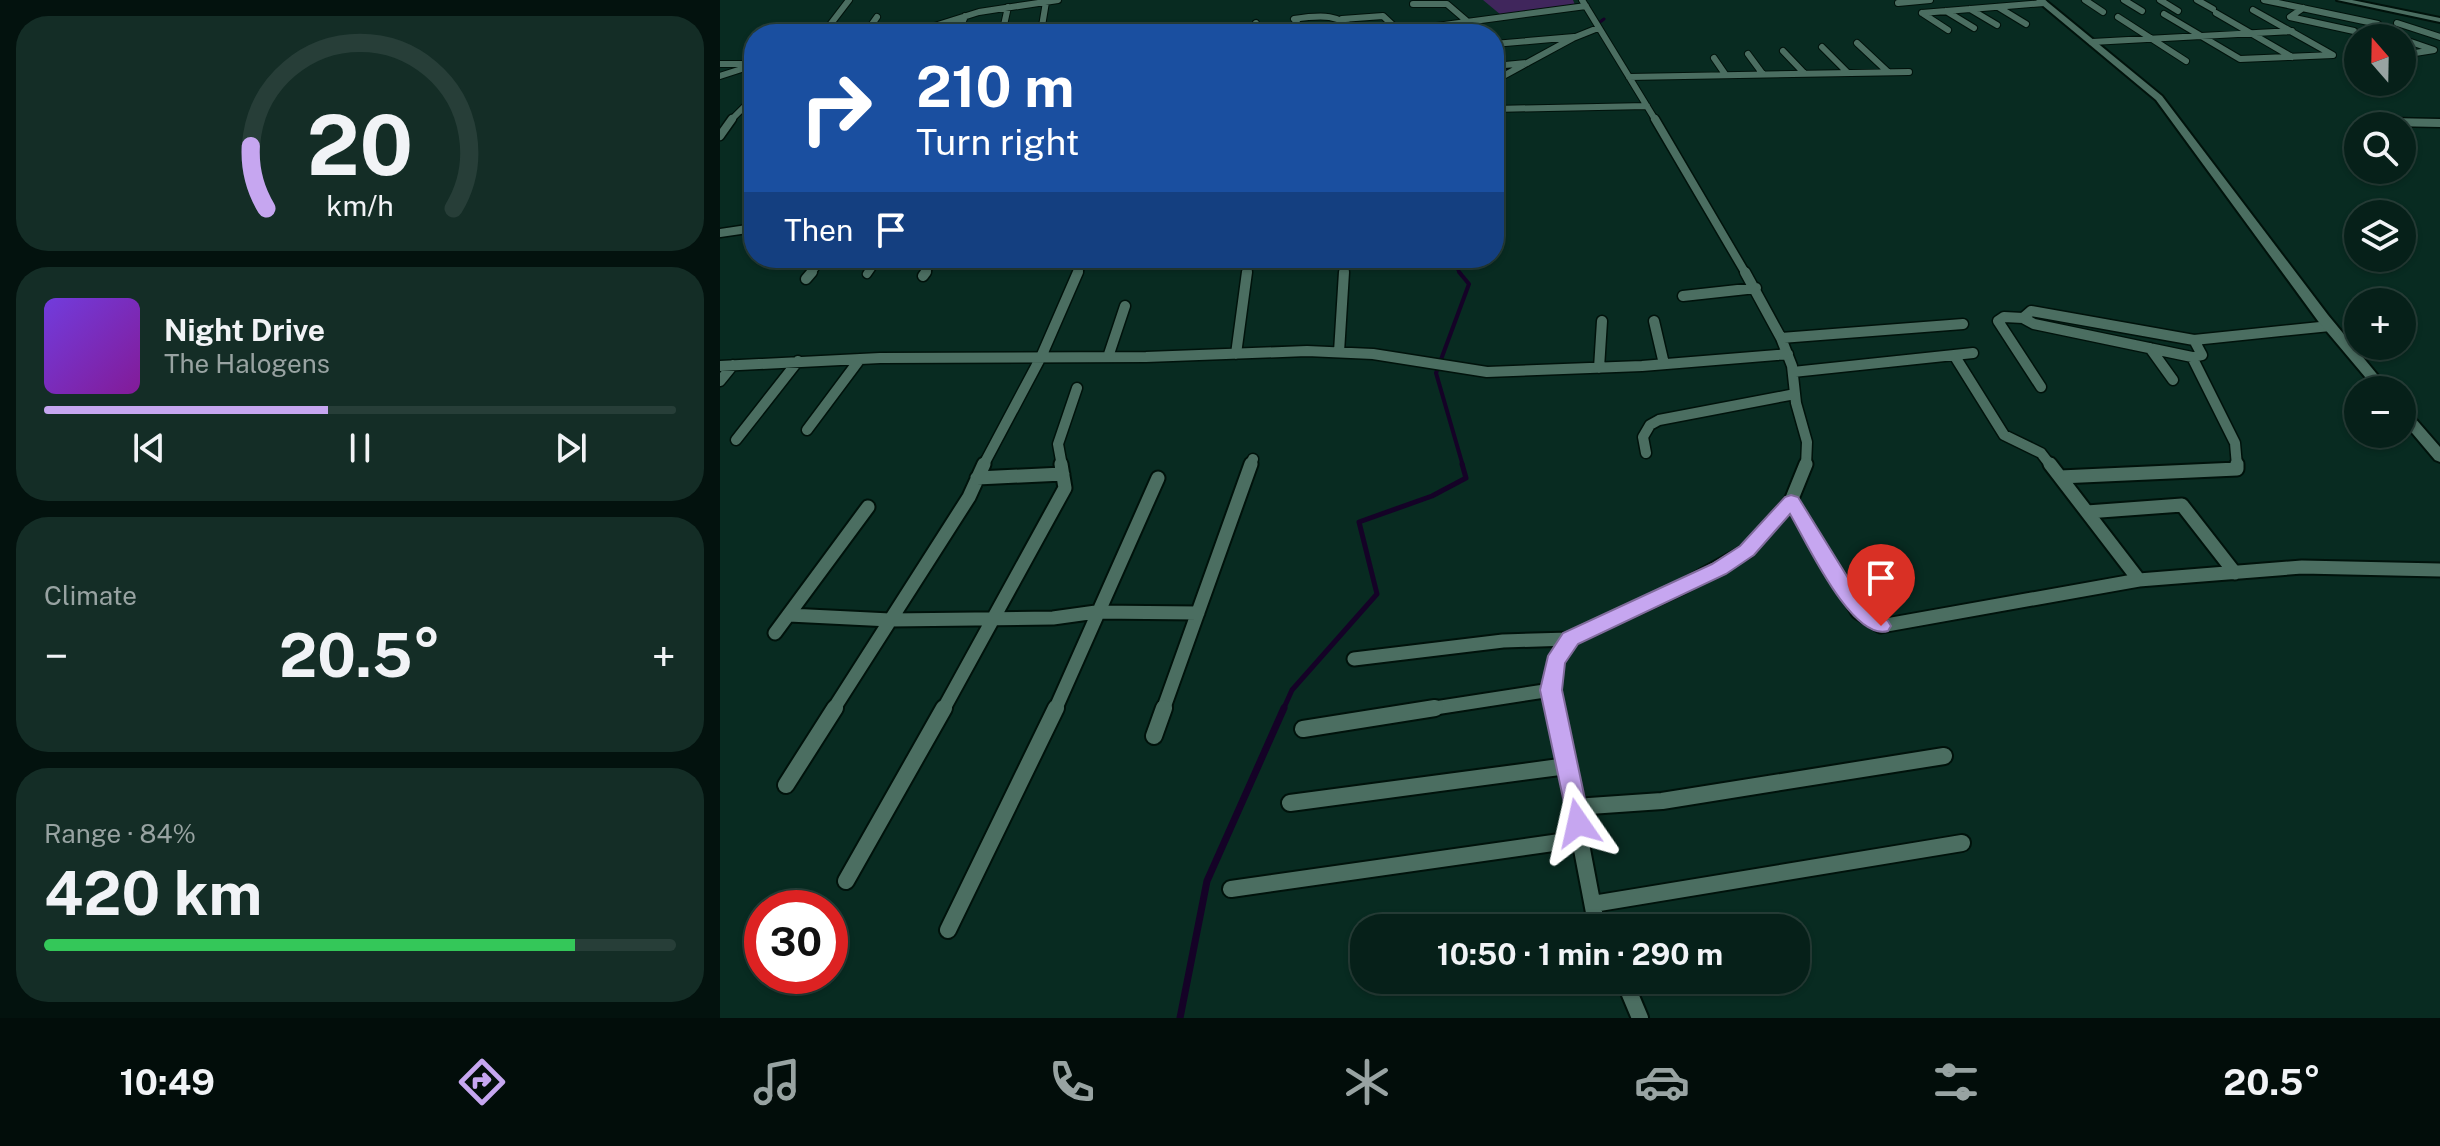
<!DOCTYPE html>
<html lang="en">
<head>
<meta charset="utf-8">
<style>
	:root { --surface:#062019; --page:#142d26; --text:#f1f3f6; --muted:#98a3a2; --line:#273e38; --accent:#c6a6f0 }
	body { margin:0; font-family:"Public Sans",sans-serif; background:var(--page); color:var(--text); height:100vh; display:flex; flex-direction:column; font-size:30px; white-space:nowrap }
	* { box-sizing:border-box; margin:0 }
	p { font-size:26px; color:var(--muted) }
	.icon { flex:none; width:44px; height:44px; fill:none; stroke:currentColor; stroke-width:2; stroke-linecap:round; stroke-linejoin:round }
	.map { position:relative; flex:1; overflow:hidden }
	.panel { display:flex; flex-direction:column; gap:16px; padding:16px; background:#03120e; width:720px }
	.panel>* { flex:none }
	.banner { position:absolute; left:24px; top:24px; width:760px; height:244px; border-radius:32px; box-shadow:0 2px 6px #0004,0 0 0 2px var(--line); background:#1a4fa0; color:#fff; overflow:hidden }
	.needle { width:52px; rotate:340deg }
	.controls { position:absolute; left:1624px; top:24px; display:grid; gap:16px }
	.controls a { display:grid; place-items:center; width:72px; height:72px; border-radius:50%; background:var(--surface); box-shadow:0 2px 6px #0004,0 0 0 2px var(--line); font-size:40px }
	.speed { position:absolute; left:24px; top:890px; display:flex; gap:16px; font-size:40px; font-weight:700; text-align:center }
	.speed>* { display:grid; place-content:center; width:104px; height:104px; border-radius:50%; background:var(--surface); box-shadow:0 2px 6px #0004,0 0 0 2px var(--line); line-height:1 }
	.speed .limit { border:12px solid #d22; background:#fff; color:#111 }
	.pin { position:absolute; display:grid; place-items:center; width:68px; height:68px; color:#fff; margin:-82px -34px; border-radius:50% 50% 50% 0; rotate:-45deg; box-shadow:0 0 8px #0007 }
	.pin .icon { rotate:45deg }
	.me { position:absolute; width:88px; margin:-44px; rotate:349deg; stroke-linejoin:round; filter:drop-shadow(0 0 6px #0008) }
	.turn { display:flex; align-items:center; gap:28px; height:168px; padding:0 40px; font-size:36px }
	.turn .icon { width:104px; height:104px; stroke-width:2.5 }
	.turn b { display:block; font-size:56px; line-height:68px }
	.then { display:flex; align-items:center; height:76px; padding:0 40px; background:#0003; gap:16px; font-size:30px }
	.big { font-size:60px; font-weight:700; line-height:1.1 }
	.panel .widget { flex:1; display:flex; flex-direction:column; justify-content:center; gap:12px; min-width:0; padding:0 28px; border-radius:32px; background:var(--page) }
	.panel .dial { align-items:center; gap:0 }
	.dial svg { height:208px; overflow:visible; fill:none; stroke:var(--line); stroke-width:7; stroke-linecap:round; text-anchor:middle }
	.dial text { fill:var(--text); stroke:none }
	.song { display:flex; align-items:center; gap:24px }
	.cover { width:96px; height:96px; border-radius:12px; background:linear-gradient(135deg,hsl(260 70% 55%),hsl(290 70% 35%)) }
	.played { height:8px; border-radius:4px; background:linear-gradient(90deg,var(--accent) 45%,var(--line) 45%) }
	.keys { display:flex; justify-content:space-around; direction:ltr }
	.heat { display:flex; justify-content:space-between; align-items:center; font-size:44px; direction:ltr }
	.charge { height:12px; border-radius:6px; background:linear-gradient(90deg,#34c759 84%,var(--line) 0) }
	.trip { position:absolute; left:630px; top:914px; width:460px; height:80px; border-radius:32px; background:var(--surface); box-shadow:0 2px 6px #0004,0 0 0 2px var(--line); font-weight:700; line-height:80px; text-align:center }
	.dock { display:flex; height:128px; justify-content:space-around; align-items:center; background:#020d0a; color:var(--muted) }
	.dock .icon { width:56px; height:56px }
	.dock .current { color:var(--accent) }
	.dock b { font-size:36px; color:var(--text) }
	main { display:flex; flex:1; min-height:0 }
	.map>svg:first-child { display:block }
	.green { fill:#40265c }
	.lines { fill:none; stroke-linecap:round; stroke-linejoin:round }
	.stream-far3 { stroke:#150227; stroke-width:3 }
	.stream-far2 { stroke:#150227; stroke-width:4 }
	.stream-far1 { stroke:#150227; stroke-width:5 }
	.stream { stroke:#150227; stroke-width:7 }
	.minor-far4-casing { stroke:#00120b; stroke-width:8 }
	.minor-far3-casing { stroke:#00120b; stroke-width:11 }
	.minor-far2-casing { stroke:#00120b; stroke-width:13 }
	.minor-far1-casing { stroke:#00120b; stroke-width:17 }
	.minor-casing { stroke:#00120b; stroke-width:20 }
	.tertiary-casing { stroke:#00120b; stroke-width:4 }
	.minor-far4 { stroke:#4b6e61; stroke-width:6 }
	.minor-far3 { stroke:#4b6e61; stroke-width:8 }
	.minor-far2 { stroke:#4b6e61; stroke-width:10 }
	.minor-far1 { stroke:#4b6e61; stroke-width:13 }
	.minor { stroke:#4b6e61; stroke-width:16 }
	.tertiary { fill:#4b6e61; fill-rule:evenodd }
	.route { fill:#c6a6f0; stroke:#816c9c; stroke-width:2 }
</style>
</head>
<body>
<main>
<section class="panel">
<div class="widget dial"><svg viewBox="0 0 100 80">
<path d="M14 69A42 42 0 1 1 86 69"/>
<path d="M14 69A42 42 0 0 1 8 45" stroke="#c6a6f0"/>
<text x="50" y="56" font-size="32" font-weight="700">20</text>
<text x="50" y="72" font-size="11">km/h</text>
</svg></div>
<div class="widget">
<div class="song"><i class="cover"></i><div><b>Night Drive</b><p>The Halogens</p></div></div>
<div class="played"></div>
<div class="keys"><svg class="icon" aria-label="previous" viewBox="0 0 24 24"><path d="M18 5L8 12l10 7zM5 5v14"/></svg><svg class="icon" aria-label="pause" viewBox="0 0 24 24"><path d="M8 5v14M16 5v14"/></svg><svg class="icon" aria-label="next" viewBox="0 0 24 24"><path d="M6 5l10 7-10 7zM19 5v14"/></svg></div>
</div>
<div class="widget"><p>Climate</p>
<div class="heat"><a>−</a><b class="big">20.5°</b><a>+</a></div>
</div>
<div class="widget"><p>Range · 84%</p><b class="big">420 km</b><div class="charge"></div></div>
</section>
<div class="map">
<svg width="1720" height="1018" viewBox="0 0 1720 1018">
	<rect width="100%" height="100%" fill="#082b21"/>
	<path class="green" d="M763 0H853L855 5 781 15Z"/>
	<g class="lines">
		<path class="stream-far3" d="M880 22 884 19
			M776 77 795 66
			M729 258 741 274"/>
		<path class="stream-far2" d="M739 272 749 284 716 373 743 466"/>
		<path class="stream-far1" d="M563 710 572 690 657 594 639 522 712 496 746 478 742 464"/>
		<path class="stream" d="M460 1018 487 881 564 708"/>
		<g class="minor-far4-casing">
			<path id="minor-far4" d="M862 0 936 121
				M1365 0 1383 12
				M1404 0 1422 11
				M1440 0 1458 11
				M1477 0 1493 9
				M1544 0 1658 24
				M1178 3 1210 0
				M693 4H727L748 22
				M1278 7 1306 24
				M1583 8 1570 17 1634 31
				M1250 9 1277 25
				M1226 11 1254 28
				M1202 13 1324 3
				M1202 13 1228 30
				M1496 13 1572 57
				M1444 14 1520 59 1613 55 1533 10
				M1398 17 1466 61
				M622 19 663 16 679 31
				M536 23 541 34
				M1677 23 1720 37
				M500 27 503 34
				M1651 28 1680 38
				M584 31 631 25
				M321 32 326 2
				M103 34 129 0
				M145 34 157 17
				M189 34 259 12 338 0
				M238 34 245 16
				M282 34 288 7
				M302 34 326 32
				M586 34 574 19C600 15 621 13 639 34
				M657 34 866 6
				M1685 40 1714 50 1695 53
				M1372 42 1572 31
				M1137 43 1168 72
				M774 44 854 37
				M1102 47 1128 73
				M1063 51 1084 73
				M1028 54 1042 73
				M994 58 1005 74
				M0 64H27
				M774 66 807 63
				M0 76 34 65
				M909 77 1189 72
				M774 81 853 38 878 28
				M774 109 927 106
				M10 121 34 97"/>
		</g>
		<g class="minor-far3-casing">
			<path id="minor-far3" d="M935 119 1026 274
				M1669 122 1720 123
				M0 136 12 119
				M0 233 34 228
				M90 274 102 258
				M147 274 158 258
				M204 274 214 258
				M357 274 364 258
				M527 274 528 263
				M624 274 625 258"/>
		</g>
		<g class="minor-far2-casing">
			<path id="minor-far2" d="M1025 272 1061 338 1072 366 1076 403 1087 442 1086 466
				M203 276 206 272
				M86 279 92 272
				M963 296 1036 288
				M1311 311 1474 340 1482 355 1472 357 1314 324 1303 318Z
				M1303 318 1284 317 1278 321 1321 387
				M934 321 944 364
				M1061 338 1243 324
				M1474 340 1610 326
				M1430 348 1453 380
				M619 352 624 272
				M516 354 527 272
				M1234 355 1284 435 1321 453 1331 466
				M388 357 405 306
				M1472 357 1515 443 1517 466
				M0 366 160 358 426 357 587 351 653 354 767 372 922 366 1068 354
				M879 368 882 321
				M1073 372 1253 353
				M0 381 13 365
				M87 430 140 359
				M16 440 78 361
				M926 453 923 437 930 425 939 420 1075 394
				M263 466 321 357 358 272
				M342 466 338 444 357 388
				M530 466 533 459"/>
		</g>
		<g class="minor-far1-casing">
			<path id="minor-far1" d="M1330 464 1419 580
				M1340 477 1517 469V464
				M257 478 343 474
				M1071 501 1138 612 1161 626 1419 580 1582 567 1720 570
				M1367 512 1462 505 1515 573
				M69 615 170 620 333 618 376 612 478 613
				M55 633 148 507
				M634 659 783 641 850 639
				M113 710 249 497 264 464
				M223 710 345 488 341 464
				M335 710 438 478
				M443 710 531 464
				M702 710 831 690
				M835 710 831 690 835 662 850 639 962 587 1027 551 1071 501 1086 464"/>
		</g>
		<g class="minor-casing">
			<path id="minor" d="M835 708 877 928
				M583 729 715 708
				M434 736 444 708
				M66 785 115 708
				M570 803 847 766
				M855 807 942 801 1224 756
				M126 881 224 708
				M511 889 861 839
				M873 904 1242 843
				M228 930 336 708
				M904 980 920 1018"/>
		</g>
		<g class="tertiary-casing">
			<path id="tertiary" d="M1316 0H1325L1442 96 1608 315 1670 390H1656L1598 321 1436 100Z
				M1617 0H1632L1720 18V22Z
				M1682 408 1687 409 1720 447V462L1715 460 1682 421Z"/>
		</g>
		<use href="#minor-far4" class="minor-far4"/>
		<use href="#minor-far3" class="minor-far3"/>
		<use href="#minor-far2" class="minor-far2"/>
		<use href="#minor-far1" class="minor-far1"/>
		<use href="#minor" class="minor"/>
		<use href="#tertiary" class="tertiary"/>
	</g>
	<path class="route" d="M1071 495 1078 497 1146 607 1168 621 1171 626 1168 631C1132 642 1086 541 1070 514L1034 555 1006 574 858 644 845 663 842 690 870 823 867 831 858 834 850 831 820 690 828 656 843 633 992 564 1020 546 1065 497Z"/>
</svg>
<div class="controls">
<a><svg class="needle" viewBox="-14 -14 28 28"><path d="M0-13l5 13h-10z" fill="#e53935"/><path d="M0 13l5-13h-10z" fill="#98a3a2"/></svg></a>
<a><svg class="icon" aria-label="search" viewBox="0 0 24 24"><circle cx="10" cy="10" r="6"/><path d="M15 15l6 6"/></svg></a>
<a><svg class="icon" aria-label="layers" viewBox="0 0 24 24"><path d="M12 4l9 5-9 5-9-5zM3 14l9 5 9-5"/></svg></a>
<a>+</a>
<a>−</a>
</div>
<div class="speed"><div class="limit">30</div></div>
<div class="pin" style="left:1161px;top:626px;background:#d93025"><svg class="icon" aria-label="arrive" viewBox="0 0 24 24"><path d="M6 21V4h12l-3 4 3 4H6"/></svg></div>
<svg class="me" style="left:858px;top:823px" viewBox="-20 -20 40 40"><path d="M0-17L14 15 0 8-14 15z" fill="#c6a6f0" stroke="#fff" stroke-width="4"/></svg>
<div class="trip">10:50 · 1 min · 290 m</div>
<div class="banner">
<div class="turn"><svg class="icon" aria-label="right" viewBox="0 0 24 24"><path d="M7 20v-9h11M14 6l5 5-5 5"/></svg><div><b>210 m</b>Turn right</div></div>
<div class="then">Then<svg class="icon" aria-label="arrive" viewBox="0 0 24 24"><path d="M6 21V4h12l-3 4 3 4H6"/></svg></div>
</div>
</div>
</main>
<nav class="dock">
<b>10:49</b>
<svg class="icon current" aria-label="directions" viewBox="0 0 24 24"><path d="M12 3l9 9-9 9-9-9zM9 14v-3h6M13 9l2 2-2 2"/></svg>
<svg class="icon" aria-label="music" viewBox="0 0 24 24"><path d="M9 18V5l10-2v13"/><circle cx="6" cy="18" r="3"/><circle cx="16" cy="16" r="3"/></svg>
<svg class="icon" aria-label="phone" viewBox="0 0 24 24"><path d="M5 4h4l2 5-3 2q2 4 5 5l2-3 5 2v4C11 20 4 13 5 4z"/></svg>
<svg class="icon" aria-label="climate" viewBox="0 0 24 24"><path d="M12 3v18M4 7l16 10M4 17L20 7"/></svg>
<svg class="icon" aria-label="car" viewBox="0 0 24 24"><path d="M5 17H2v-5l4-1 3-4h7l3 4 3 1v5h-3M9 17h6M6 11h13"/><circle cx="7" cy="17" r="2"/><circle cx="17" cy="17" r="2"/></svg>
<svg class="icon" aria-label="filters" viewBox="0 0 24 24"><path d="M4 7h16M4 17h16"/><circle cx="9" cy="7" r="2"/><circle cx="15" cy="17" r="2"/></svg>
<b>20.5°</b>
</nav>
</body>
</html>
